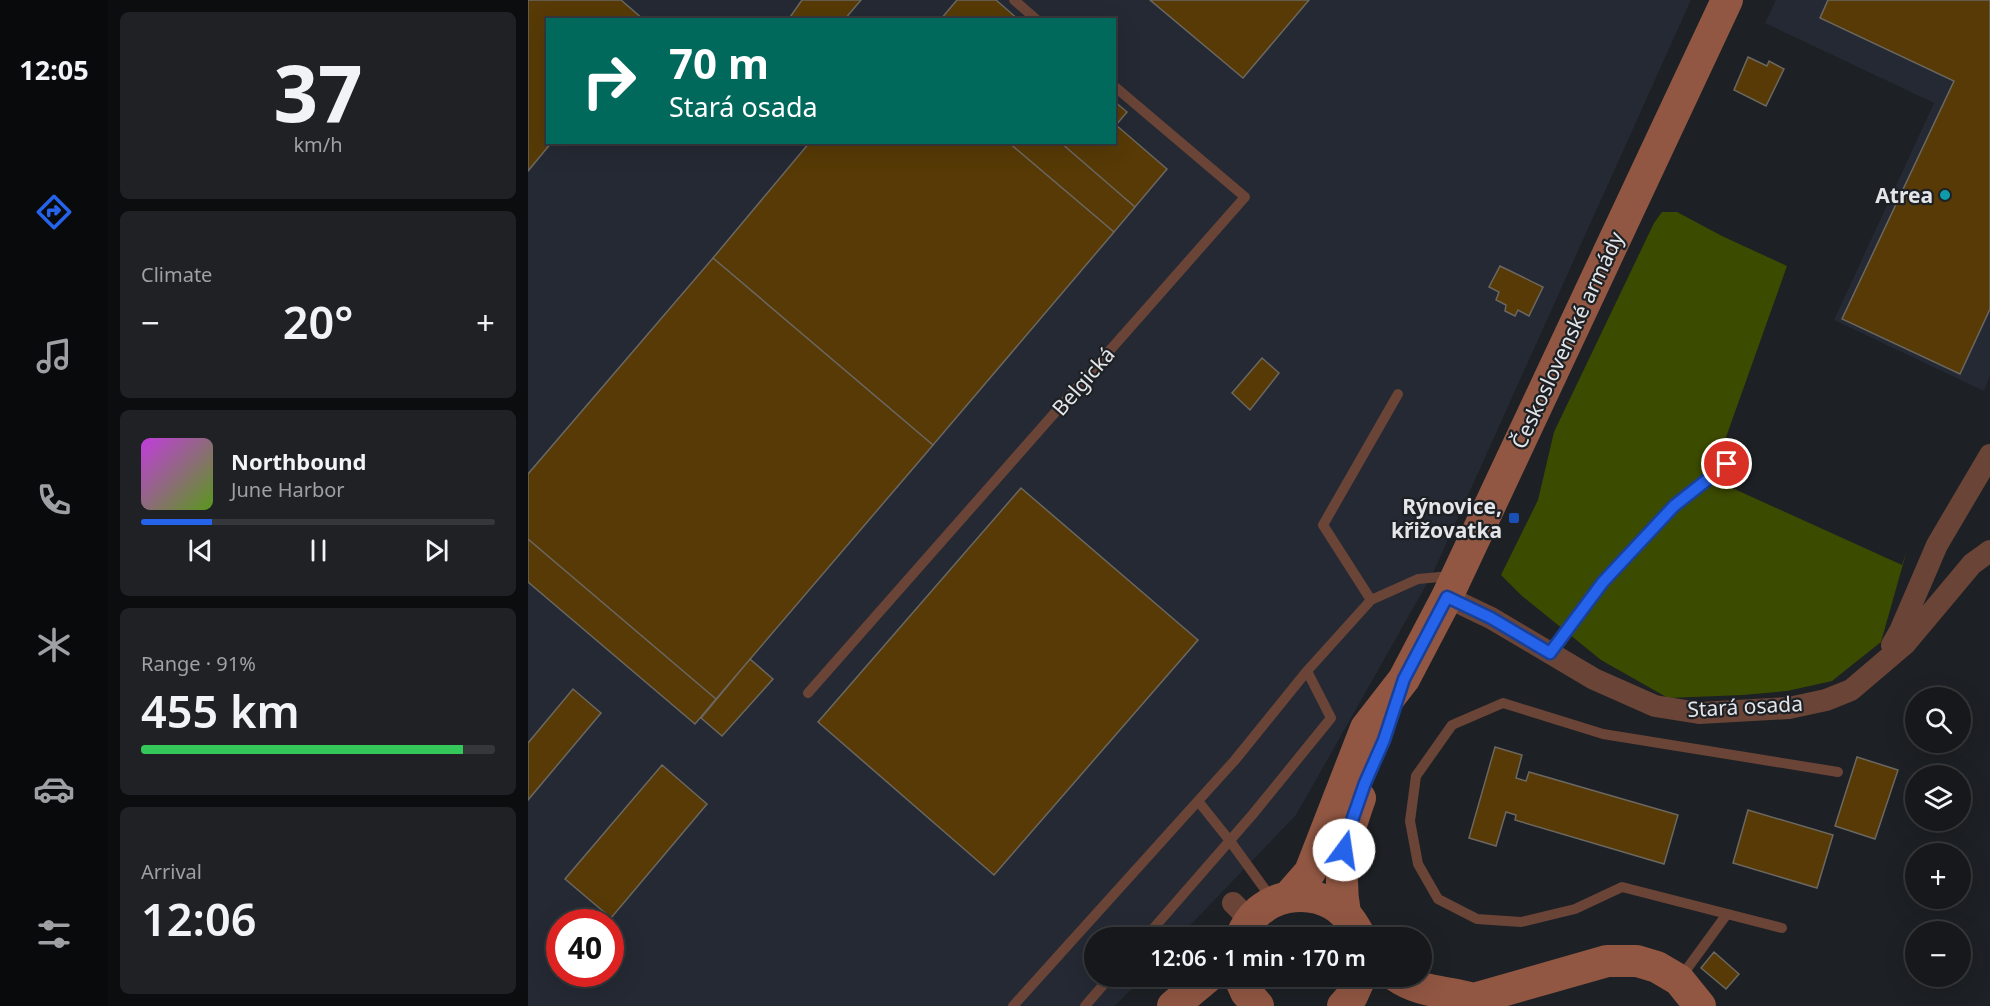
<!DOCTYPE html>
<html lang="en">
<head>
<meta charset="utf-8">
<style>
	:root { --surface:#16181b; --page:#1f2124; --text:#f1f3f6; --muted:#9ea0a3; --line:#35373a; --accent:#2563eb }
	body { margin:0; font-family:"Noto Sans",sans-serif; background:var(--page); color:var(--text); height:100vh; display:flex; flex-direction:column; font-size:22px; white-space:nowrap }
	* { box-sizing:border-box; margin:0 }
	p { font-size:20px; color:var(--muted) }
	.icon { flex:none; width:33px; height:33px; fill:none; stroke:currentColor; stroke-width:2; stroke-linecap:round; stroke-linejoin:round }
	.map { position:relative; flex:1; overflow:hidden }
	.drawer { display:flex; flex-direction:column; gap:12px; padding:12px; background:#0c0d0f; width:420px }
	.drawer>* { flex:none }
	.banner { position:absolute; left:18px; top:18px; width:570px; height:126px; border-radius:0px; box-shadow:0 6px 24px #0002,0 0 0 2px var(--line); background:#00695c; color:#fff; overflow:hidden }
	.tools { position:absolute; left:1377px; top:687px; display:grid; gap:12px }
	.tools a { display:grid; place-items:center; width:66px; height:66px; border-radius:50%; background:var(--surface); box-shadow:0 6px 24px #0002,0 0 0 2px var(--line); font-size:30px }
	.speed { position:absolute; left:18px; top:909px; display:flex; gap:12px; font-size:30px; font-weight:700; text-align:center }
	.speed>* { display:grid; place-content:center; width:78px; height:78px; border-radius:50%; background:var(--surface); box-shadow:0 6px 24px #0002,0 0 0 2px var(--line); line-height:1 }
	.speed .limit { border:9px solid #d22; background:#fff; color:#111 }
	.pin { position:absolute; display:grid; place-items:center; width:51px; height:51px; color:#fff; margin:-26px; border:3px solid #fff; border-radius:50%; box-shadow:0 2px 6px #0007 }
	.me { position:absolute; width:66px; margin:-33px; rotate:14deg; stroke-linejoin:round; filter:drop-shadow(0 0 4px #0008) }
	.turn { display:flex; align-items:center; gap:21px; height:126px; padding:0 24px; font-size:27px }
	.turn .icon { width:78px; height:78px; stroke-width:2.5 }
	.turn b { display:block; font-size:42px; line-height:51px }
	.big { font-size:45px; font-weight:600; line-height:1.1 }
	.drawer .card { flex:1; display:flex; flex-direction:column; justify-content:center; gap:9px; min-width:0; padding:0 21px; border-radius:9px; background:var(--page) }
	.drawer .dial { align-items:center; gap:0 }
	.dial b { font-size:78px; line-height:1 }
	.song { display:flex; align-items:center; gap:18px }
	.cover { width:72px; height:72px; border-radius:9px; background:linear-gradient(135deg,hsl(290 70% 55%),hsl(90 70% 35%)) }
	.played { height:6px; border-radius:3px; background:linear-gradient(90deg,var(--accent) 20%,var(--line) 20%) }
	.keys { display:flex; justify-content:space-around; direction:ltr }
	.heat { display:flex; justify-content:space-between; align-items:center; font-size:33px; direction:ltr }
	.charge { height:9px; border-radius:4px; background:linear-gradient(90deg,#34c759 91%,var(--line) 0) }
	.trip { position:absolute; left:556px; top:927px; width:348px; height:60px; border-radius:30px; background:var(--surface); box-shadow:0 6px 24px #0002,0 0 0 2px var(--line); font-weight:600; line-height:60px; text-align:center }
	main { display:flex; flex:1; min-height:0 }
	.tab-bar { display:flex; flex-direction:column; width:108px; justify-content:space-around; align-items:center; background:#090a0b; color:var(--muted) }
	.tab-bar .icon { width:42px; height:42px }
	.tab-bar .on { color:var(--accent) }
	.tab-bar b { font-size:27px; color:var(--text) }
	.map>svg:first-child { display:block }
	.built { fill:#242933; fill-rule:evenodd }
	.green { fill:#3b4b00 }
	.building { fill:#573a06; stroke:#6b6761; stroke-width:1.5 }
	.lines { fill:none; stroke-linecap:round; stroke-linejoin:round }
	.lane { stroke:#694437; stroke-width:10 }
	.street { stroke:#694437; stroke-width:22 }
	.secondary { stroke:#915743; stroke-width:32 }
	.route-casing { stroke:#184099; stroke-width:15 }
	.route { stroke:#2563eb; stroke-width:10 }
	.culture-dot { fill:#0f9aa8; stroke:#1d2024; stroke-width:2 }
	.transit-dot { fill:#1a4fb4; stroke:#1d2024; stroke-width:2 }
	.labels { text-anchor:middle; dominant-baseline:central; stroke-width:4.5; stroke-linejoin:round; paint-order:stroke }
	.poi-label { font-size:21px; font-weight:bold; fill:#e3e5e8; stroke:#1d2024; text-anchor:end }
	.street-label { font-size:21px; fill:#e3e5e8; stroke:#1d2024 }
</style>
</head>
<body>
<main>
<nav class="tab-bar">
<b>12:05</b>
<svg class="icon on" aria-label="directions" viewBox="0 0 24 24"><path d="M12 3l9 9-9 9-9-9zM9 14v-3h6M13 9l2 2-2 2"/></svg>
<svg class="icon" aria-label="music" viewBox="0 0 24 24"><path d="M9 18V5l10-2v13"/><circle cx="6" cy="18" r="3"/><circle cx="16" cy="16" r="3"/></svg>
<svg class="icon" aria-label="phone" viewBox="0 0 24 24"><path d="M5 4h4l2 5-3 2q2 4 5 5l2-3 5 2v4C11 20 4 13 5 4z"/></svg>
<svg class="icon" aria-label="climate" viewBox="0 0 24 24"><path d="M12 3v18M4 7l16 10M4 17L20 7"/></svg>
<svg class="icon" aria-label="car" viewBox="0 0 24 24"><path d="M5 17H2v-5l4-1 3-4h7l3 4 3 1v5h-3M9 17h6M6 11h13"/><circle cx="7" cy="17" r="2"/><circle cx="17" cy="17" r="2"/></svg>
<svg class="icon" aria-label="filters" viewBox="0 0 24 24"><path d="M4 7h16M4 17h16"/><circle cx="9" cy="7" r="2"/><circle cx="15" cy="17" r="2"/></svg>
</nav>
<section class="drawer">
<div class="card dial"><b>37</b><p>km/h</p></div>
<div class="card"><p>Climate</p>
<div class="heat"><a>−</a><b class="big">20°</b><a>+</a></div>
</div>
<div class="card">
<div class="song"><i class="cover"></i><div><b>Northbound</b><p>June Harbor</p></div></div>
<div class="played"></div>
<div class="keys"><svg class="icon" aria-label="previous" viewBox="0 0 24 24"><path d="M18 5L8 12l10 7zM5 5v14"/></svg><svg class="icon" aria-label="pause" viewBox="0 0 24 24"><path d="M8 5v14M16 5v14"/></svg><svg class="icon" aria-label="next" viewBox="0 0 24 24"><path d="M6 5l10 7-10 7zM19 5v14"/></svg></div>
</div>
<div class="card"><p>Range · 91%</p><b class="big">455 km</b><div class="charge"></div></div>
<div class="card"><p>Arrival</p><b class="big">12:06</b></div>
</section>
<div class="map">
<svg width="1462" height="1006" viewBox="0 0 1462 1006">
	<rect width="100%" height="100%" fill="#1d2024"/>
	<path class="built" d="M0 0H1163L905 573 768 815 651 937 567 938V976L615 977 587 1006H0ZM20 20H586V142H20ZM32 922H82V974H32Z
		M1248 0H1462V376L1456 391 1306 320 1406 103 1237 23Z"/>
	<path class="green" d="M1134 212H1149L1194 236 1259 266 1197 440 1202 487 1374 565 1379 550 1353 642 1304 681 1259 691 1215 695 1140 698 1073 660 994 596 973 575 1010 500 1026 432 1126 223Z"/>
	<path class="building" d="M0 0H93L116 20H20V142H24L0 171Z
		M274 0H333L316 20H260Z
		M429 0H468L491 20H412Z
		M622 0H781L715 78Z
		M1300 0H1462V309L1432 374 1314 319 1426 81 1292 18Z
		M1220 57 1239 66 1241 61 1256 69 1238 106 1206 90Z
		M586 101 599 112 588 125 639 169 607 207 532 142H586Z
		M282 142H480L586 232 405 445 185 258Z
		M480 142H532L607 207 586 232Z
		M185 258 405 445 188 699 0 539V474Z
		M972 266 1015 287 1001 316 990 310 987 316 977 311 978 305 968 300 971 292 961 287Z
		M734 358 751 373 722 410 704 393Z
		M493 488 670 640 466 875 290 722Z
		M0 539 188 699 167 724 0 582Z
		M222 659 245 679 194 736 173 718Z
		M45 689 73 713 0 800V743Z
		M967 747 994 755 988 778 998 781 1001 772 1150 815 1136 864 987 820 988 815 978 812 968 846 941 838Z
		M1329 757 1370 770 1347 839 1307 826Z
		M134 765 179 804 83 918 37 879Z
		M1220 810 1305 835 1289 888 1205 863Z
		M1186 952 1211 974 1198 989 1173 968Z"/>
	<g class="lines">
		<path class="lane" d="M486 0 509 20
			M843 600 795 525 870 394
			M1022 653 1075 582 1147 506 1199 464
			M280 693 717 197 586 86
			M670 801 702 841 744 899
			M1254 928 1094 887 1047 909 993 922 949 919 910 899 890 864 882 821 888 776 924 725 975 703 1075 734 1310 772
			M617 938 725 814 803 718 779 671
			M1153 977 1199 914
			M485 1006 707 760 779 671 843 600 890 579 923 576
			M557 1006 583 976"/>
		<path class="street" d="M919 597 963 618 1066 679 1127 706 1171 713 1261 708 1298 700 1323 690 1377 644 1444 564 1462 551
			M1364 645 1372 631 1409 545 1462 455
			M705 903 722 920"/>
		<path class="secondary" d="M761 896 782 872 838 728 876 679 919 597 1199 0
			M817 913C809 868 817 840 832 798
			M713 938C727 894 786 882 817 914 824 921 828 929 833 938
			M711 976 718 992 730 1006
			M868 976C892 993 919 991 946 999L1079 961H1109L1129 967 1151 980 1172 1006
			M645 1006 681 976
			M815 1006 824 996 833 976"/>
	</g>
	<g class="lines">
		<g class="route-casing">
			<path id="route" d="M816 850 819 835 837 783 856 740 876 679 919 597 963 618 1022 653 1075 582 1146 506 1199 464"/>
		</g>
		<use href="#route" class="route"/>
	</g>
	<circle class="culture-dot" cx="1417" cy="195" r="6"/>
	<rect class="transit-dot" x="980" y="512" width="12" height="12" rx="3"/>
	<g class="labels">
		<g class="poi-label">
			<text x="1405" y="195">Atrea</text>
			<text x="974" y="506">Rýnovice,<tspan x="974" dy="24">křižovatka</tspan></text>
		</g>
		<g class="street-label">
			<text transform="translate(1039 340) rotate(-65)">Československé armády</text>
			<text transform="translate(555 381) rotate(-49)">Belgická</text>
			<text transform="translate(1217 706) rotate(-3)">Stará osada</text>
		</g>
	</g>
</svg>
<div class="tools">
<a><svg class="icon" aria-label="search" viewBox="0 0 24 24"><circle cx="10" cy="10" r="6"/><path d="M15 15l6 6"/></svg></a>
<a><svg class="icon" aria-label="layers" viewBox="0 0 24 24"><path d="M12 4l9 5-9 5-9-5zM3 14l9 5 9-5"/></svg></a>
<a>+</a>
<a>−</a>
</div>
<div class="speed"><div class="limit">40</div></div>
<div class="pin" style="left:1199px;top:464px;background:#d93025"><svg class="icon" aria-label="arrive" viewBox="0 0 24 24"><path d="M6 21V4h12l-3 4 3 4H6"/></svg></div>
<svg class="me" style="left:816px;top:850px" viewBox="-20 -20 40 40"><circle r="19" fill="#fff"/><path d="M0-13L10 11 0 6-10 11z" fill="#2563eb"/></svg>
<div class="trip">12:06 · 1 min · 170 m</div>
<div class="banner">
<div class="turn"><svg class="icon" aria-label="right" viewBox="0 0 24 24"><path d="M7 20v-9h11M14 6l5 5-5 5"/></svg><div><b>70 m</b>Stará osada</div></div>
</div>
</div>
</main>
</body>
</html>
